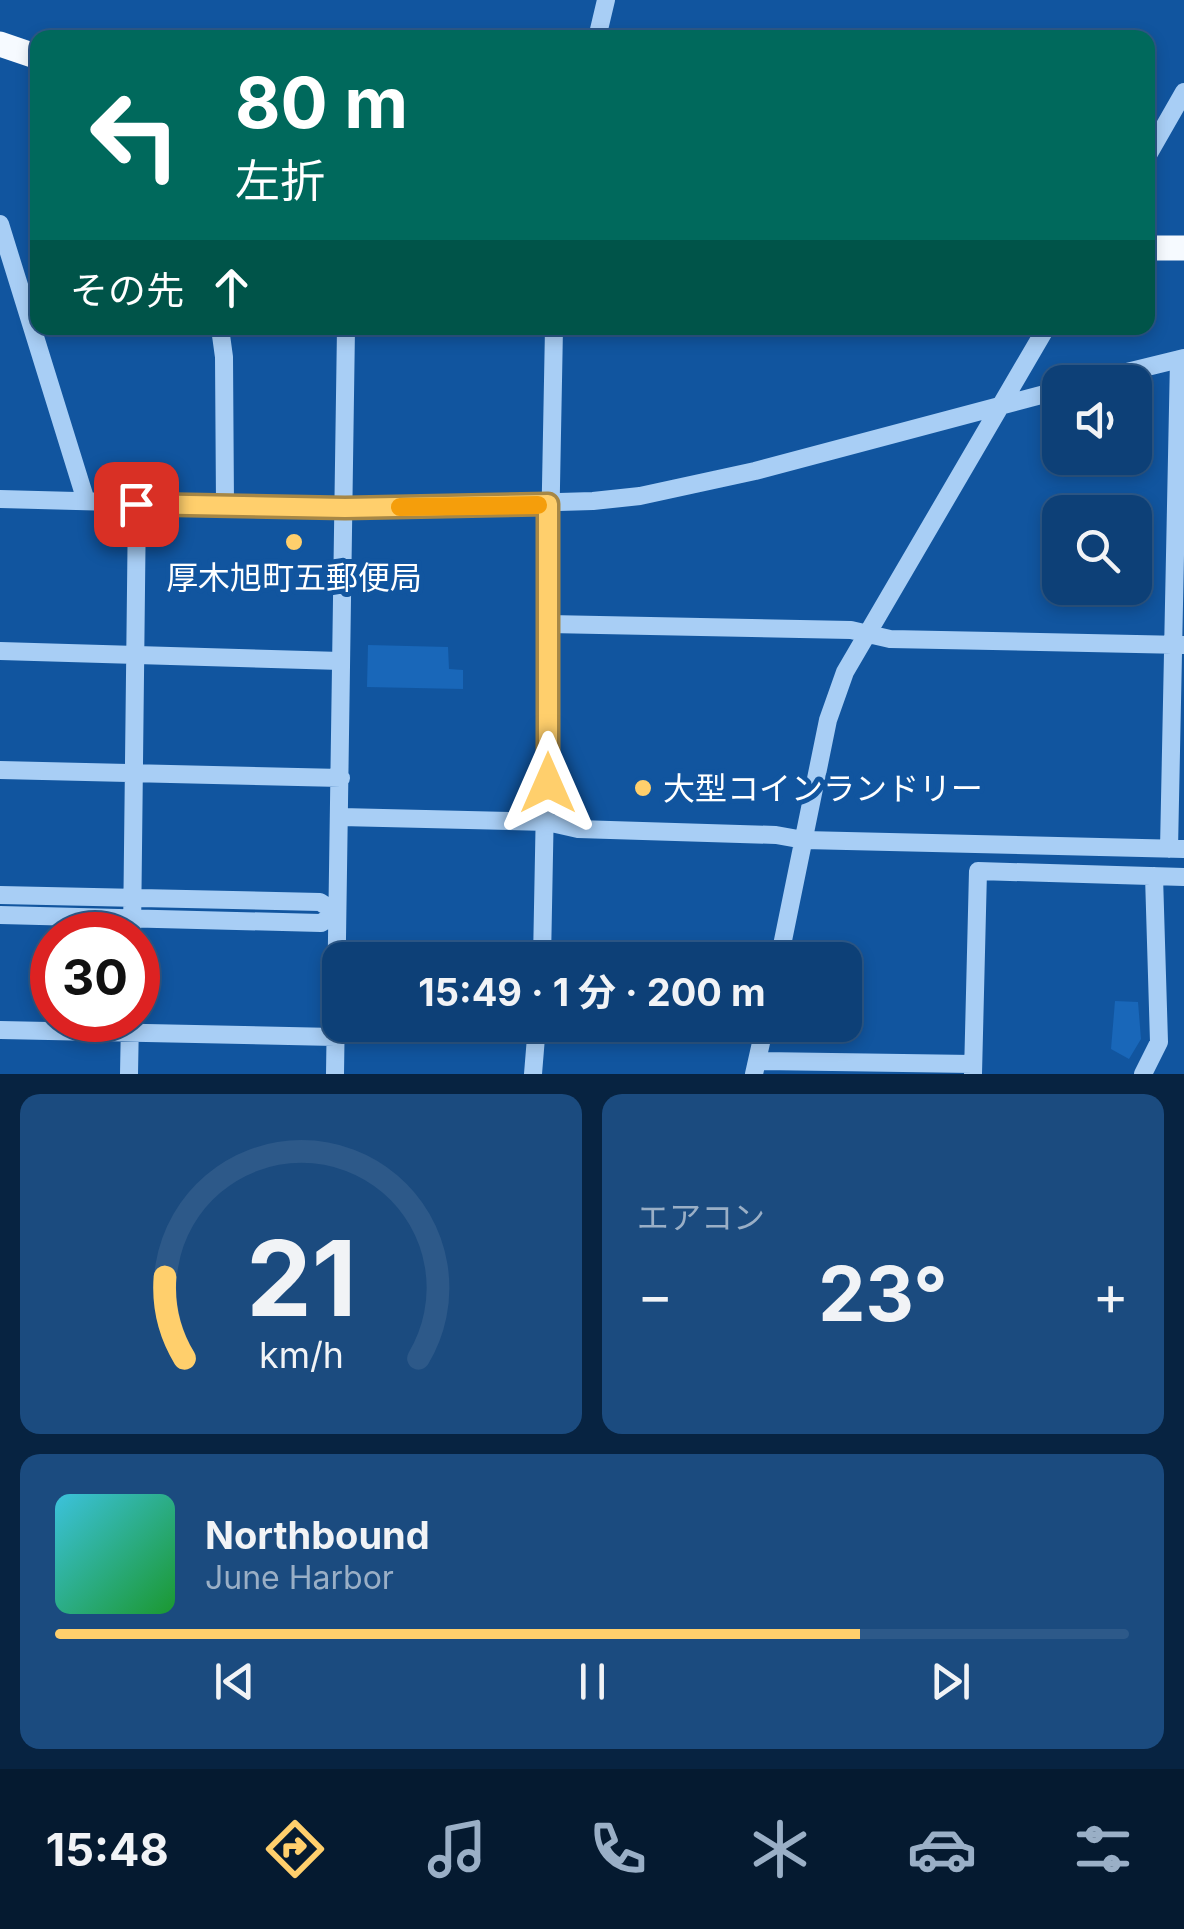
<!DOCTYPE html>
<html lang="ja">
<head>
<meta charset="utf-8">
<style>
	:root { --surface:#0d4077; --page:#1b4b7f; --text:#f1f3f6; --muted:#9aafc6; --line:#2d5989; --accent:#ffcf6c }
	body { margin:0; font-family:Inter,"Noto Sans JP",sans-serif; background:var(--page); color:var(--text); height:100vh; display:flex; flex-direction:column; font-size:38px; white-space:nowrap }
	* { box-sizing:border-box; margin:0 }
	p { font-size:32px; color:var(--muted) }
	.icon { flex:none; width:55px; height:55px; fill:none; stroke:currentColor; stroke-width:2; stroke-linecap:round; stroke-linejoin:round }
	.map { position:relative; height:1074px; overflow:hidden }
	.panel { display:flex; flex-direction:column; gap:20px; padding:20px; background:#072341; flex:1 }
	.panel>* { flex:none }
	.guide { position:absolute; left:30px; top:30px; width:1125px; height:305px; border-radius:20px; box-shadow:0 5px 15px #0003,0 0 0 2px var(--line); background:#00695c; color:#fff; overflow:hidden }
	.fabs { position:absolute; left:1042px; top:365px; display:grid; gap:20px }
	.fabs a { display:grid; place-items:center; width:110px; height:110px; border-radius:20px; background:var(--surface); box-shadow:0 5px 15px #0003,0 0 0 2px var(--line); font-size:50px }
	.speed { position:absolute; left:30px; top:912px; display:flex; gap:20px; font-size:50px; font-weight:700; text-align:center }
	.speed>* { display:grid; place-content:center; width:130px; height:130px; border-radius:50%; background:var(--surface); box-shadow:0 5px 15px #0003,0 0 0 2px var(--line); line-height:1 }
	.speed .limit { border:15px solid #d22; background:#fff; color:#111 }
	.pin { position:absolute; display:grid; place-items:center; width:85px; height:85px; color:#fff; margin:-42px; border-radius:20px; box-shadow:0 5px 15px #0006 }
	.me { position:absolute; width:110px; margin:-55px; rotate:0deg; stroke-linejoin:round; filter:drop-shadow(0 0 8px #0008) }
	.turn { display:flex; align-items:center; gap:35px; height:210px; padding:0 40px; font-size:45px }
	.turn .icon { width:130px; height:130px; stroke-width:2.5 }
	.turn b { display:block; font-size:70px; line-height:85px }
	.then { display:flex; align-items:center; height:95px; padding:0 40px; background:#0003; gap:20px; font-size:38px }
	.big { font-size:75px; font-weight:700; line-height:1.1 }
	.panel .tile { flex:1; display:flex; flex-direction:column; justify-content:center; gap:15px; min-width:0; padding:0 35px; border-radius:20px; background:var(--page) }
	.panel .dial { align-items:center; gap:0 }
	.dial svg { height:260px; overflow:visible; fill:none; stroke:var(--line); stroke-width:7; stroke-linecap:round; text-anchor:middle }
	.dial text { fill:var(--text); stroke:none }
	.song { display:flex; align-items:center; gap:30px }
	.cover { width:120px; height:120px; border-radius:15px; background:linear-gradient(135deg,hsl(190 70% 55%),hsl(130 70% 35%)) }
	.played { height:10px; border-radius:5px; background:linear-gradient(90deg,var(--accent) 75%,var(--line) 75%) }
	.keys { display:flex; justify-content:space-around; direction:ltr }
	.heat { display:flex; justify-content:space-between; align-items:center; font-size:55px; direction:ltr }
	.panel .tiles { flex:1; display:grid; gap:20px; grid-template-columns:1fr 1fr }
	.tile:last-child { grid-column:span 2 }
	.trip { position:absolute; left:322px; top:942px; width:540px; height:100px; border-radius:20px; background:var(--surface); box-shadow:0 5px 15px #0003,0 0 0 2px var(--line); font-weight:700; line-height:100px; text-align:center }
	.dock { display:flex; height:160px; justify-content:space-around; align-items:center; background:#051a30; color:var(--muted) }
	.dock .icon { width:70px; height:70px }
	.dock .current { color:var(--accent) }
	.dock b { font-size:45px; color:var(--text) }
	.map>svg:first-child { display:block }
	.green { fill:#1967b9 }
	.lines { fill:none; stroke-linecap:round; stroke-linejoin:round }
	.minor { stroke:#a8cef5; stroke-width:18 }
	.major { stroke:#f6faff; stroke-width:25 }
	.route-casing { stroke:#a68746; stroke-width:25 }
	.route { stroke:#ffcf6c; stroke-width:18 }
	.slow { stroke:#f59e0b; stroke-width:18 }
	.poi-dot { fill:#ffcf6c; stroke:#11559f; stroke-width:4 }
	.labels { text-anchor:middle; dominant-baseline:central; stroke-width:10; stroke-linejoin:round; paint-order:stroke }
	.poi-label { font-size:32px; fill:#fff; stroke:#11559f }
</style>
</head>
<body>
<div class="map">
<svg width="1184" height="1074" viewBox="0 0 1184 1074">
	<rect width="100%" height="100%" fill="#11559f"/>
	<path class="green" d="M368 645 448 647 449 669 463 670V689L367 687Z
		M1115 1001 1138 1002 1141 1039 1129 1059 1111 1049Z"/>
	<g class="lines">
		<path class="minor" d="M597 38 606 0
			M1148 155 1184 92
			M0 224 86 501
			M220 328 224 357 225 505
			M1086 382 1184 358
			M0 499 345 508 593 501 640 496 755 471 1060 390
			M549 624 851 630 890 639 1184 645
			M0 651 341 661
			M0 770 341 778
			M341 817 547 822 578 829 776 835 804 840 1184 849
			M1169 849 1179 359
			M0 895 320 902 337 913 321 923 0 915
			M132 935 137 503
			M542 960 554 328
			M779 960 828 720 845 672 1046 328
			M0 1030 335 1037
			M757 1061 973 1064
			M129 1074 130 1020
			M335 1074 346 328
			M533 1074 537 1025
			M754 1074 765 1025
			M973 1074 978 871 1184 877
			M1143 1074 1159 1042 1154 876"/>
		<path class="major" d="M0 44 38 57
			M1148 248H1184"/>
	</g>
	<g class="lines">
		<g class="route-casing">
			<path id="route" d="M136 504 345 508 548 504V783"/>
		</g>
		<use href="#route" class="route"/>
		<path class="slow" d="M400 507 538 505"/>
	</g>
	<g class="poi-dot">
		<circle cx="294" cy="542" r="10"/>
		<circle cx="643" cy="788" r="10"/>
	</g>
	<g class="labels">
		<g class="poi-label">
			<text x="294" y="577">厚木旭町五郵便局</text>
			<text x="663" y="788" text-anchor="start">大型コインランドリー</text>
		</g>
	</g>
</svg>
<div class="fabs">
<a><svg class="icon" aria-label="sound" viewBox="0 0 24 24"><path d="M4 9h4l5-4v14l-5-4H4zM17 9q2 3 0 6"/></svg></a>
<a><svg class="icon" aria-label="search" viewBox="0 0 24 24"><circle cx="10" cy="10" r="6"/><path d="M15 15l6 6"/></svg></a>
</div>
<div class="speed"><div class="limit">30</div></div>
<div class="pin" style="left:136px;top:504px;background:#d93025"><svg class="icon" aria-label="arrive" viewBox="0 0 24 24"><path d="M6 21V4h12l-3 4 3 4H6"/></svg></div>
<svg class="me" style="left:548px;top:783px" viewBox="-20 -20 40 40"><path d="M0-17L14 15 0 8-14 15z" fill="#ffcf6c" stroke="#fff" stroke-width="4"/></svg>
<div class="trip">15:49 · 1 分 · 200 m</div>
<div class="guide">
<div class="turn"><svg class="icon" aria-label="left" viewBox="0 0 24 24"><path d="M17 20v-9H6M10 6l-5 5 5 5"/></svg><div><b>80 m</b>左折</div></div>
<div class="then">その先<svg class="icon" aria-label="ahead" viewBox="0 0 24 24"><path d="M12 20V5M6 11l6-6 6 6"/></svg></div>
</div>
</div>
<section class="panel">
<div class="tiles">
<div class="tile dial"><svg viewBox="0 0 100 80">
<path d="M14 69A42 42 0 1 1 86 69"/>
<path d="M14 69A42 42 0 0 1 8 44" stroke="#ffcf6c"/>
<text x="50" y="56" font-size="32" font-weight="700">21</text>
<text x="50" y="72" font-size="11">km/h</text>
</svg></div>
<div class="tile"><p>エアコン</p>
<div class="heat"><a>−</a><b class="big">23°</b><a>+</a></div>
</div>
<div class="tile">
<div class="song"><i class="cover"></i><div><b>Northbound</b><p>June Harbor</p></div></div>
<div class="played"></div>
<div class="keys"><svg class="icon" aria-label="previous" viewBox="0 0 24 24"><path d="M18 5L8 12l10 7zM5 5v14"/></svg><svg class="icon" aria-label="pause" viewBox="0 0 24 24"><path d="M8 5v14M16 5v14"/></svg><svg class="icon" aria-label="next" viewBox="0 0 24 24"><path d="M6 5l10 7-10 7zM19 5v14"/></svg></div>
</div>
</div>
</section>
<nav class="dock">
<b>15:48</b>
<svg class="icon current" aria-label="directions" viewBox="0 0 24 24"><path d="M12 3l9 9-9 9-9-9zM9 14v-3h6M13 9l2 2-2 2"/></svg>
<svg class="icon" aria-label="music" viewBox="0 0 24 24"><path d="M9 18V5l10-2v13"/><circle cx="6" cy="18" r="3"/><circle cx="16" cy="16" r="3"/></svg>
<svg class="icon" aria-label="phone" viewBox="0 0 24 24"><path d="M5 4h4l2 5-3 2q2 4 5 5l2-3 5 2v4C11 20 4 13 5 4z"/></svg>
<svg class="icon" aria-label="climate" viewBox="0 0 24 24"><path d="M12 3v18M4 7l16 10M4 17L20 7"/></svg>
<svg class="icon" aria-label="car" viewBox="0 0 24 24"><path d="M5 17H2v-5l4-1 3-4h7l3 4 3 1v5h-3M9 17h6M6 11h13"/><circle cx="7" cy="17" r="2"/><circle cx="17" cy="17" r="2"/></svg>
<svg class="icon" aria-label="filters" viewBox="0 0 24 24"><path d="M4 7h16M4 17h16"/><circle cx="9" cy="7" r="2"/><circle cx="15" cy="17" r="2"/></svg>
</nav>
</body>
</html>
